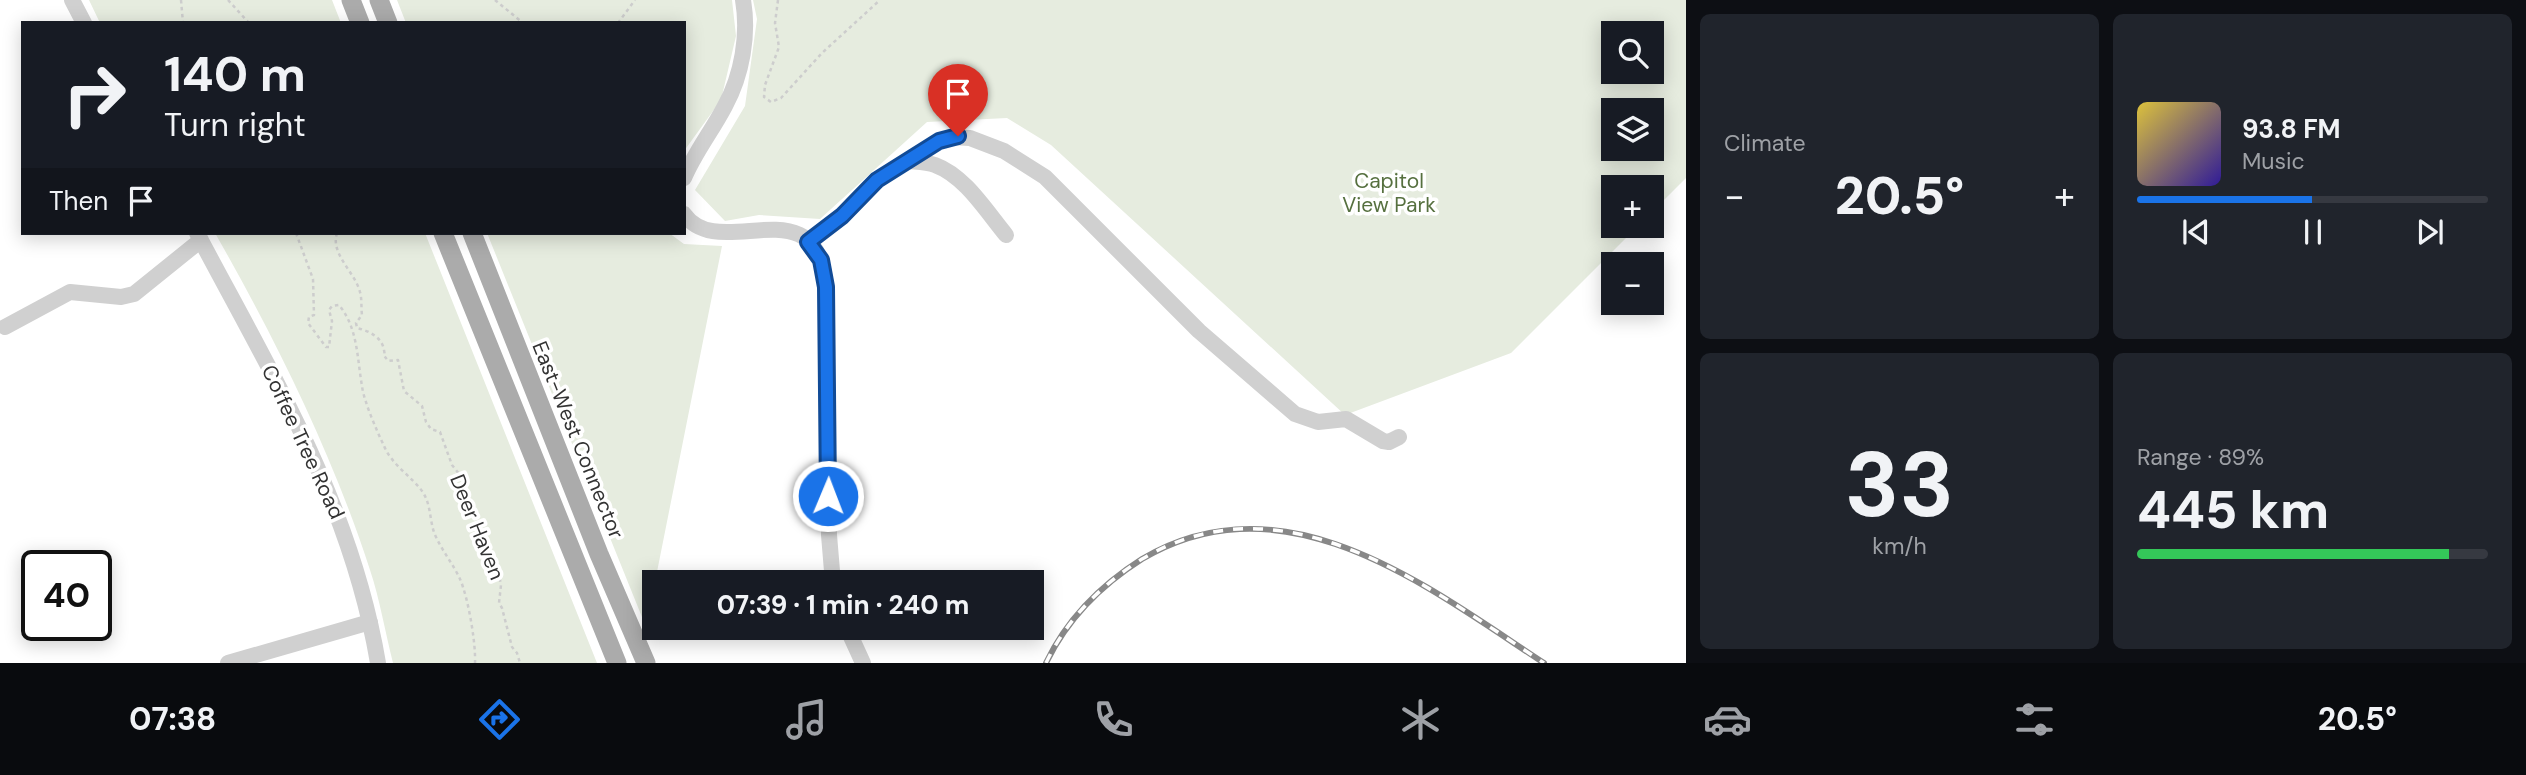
<!DOCTYPE html>
<html lang="en">
<head>
<meta charset="utf-8">
<style>
	:root { --surface:#171b24; --page:#20242c; --text:#f1f3f6; --muted:#9ea1a6; --line:#363941; --accent:#1a73e8 }
	body { margin:0; font-family:"DM Sans",sans-serif; background:var(--page); color:var(--text); height:100vh; display:flex; flex-direction:column; font-size:26px; white-space:nowrap }
	* { box-sizing:border-box; margin:0 }
	p { font-size:23px; color:var(--muted) }
	.icon { flex:none; width:38px; height:38px; fill:none; stroke:currentColor; stroke-width:2; stroke-linecap:round; stroke-linejoin:round }
	.map { position:relative; flex:1; overflow:hidden }
	.sheet { display:flex; flex-direction:column; gap:14px; padding:14px; background:#0d0f14; width:840px }
	.sheet>* { flex:none }
	.banner { position:absolute; left:21px; top:21px; width:665px; height:214px; border-radius:0px; box-shadow:0 4px 18px #0003; background:#171b24; color:var(--text); overflow:hidden }
	.fabs { position:absolute; left:1601px; top:21px; display:grid; gap:14px }
	.fabs a { display:grid; place-items:center; width:63px; height:63px; border-radius:0px; background:var(--surface); box-shadow:0 4px 18px #0003; font-size:35px }
	.speed { position:absolute; left:21px; top:550px; display:flex; gap:14px; font-size:35px; font-weight:700; text-align:center }
	.speed>* { display:grid; place-content:center; width:91px; height:91px; border-radius:50%; background:var(--surface); box-shadow:0 4px 18px #0003; line-height:1 }
	.speed .limit { border:4px solid #111; border-radius:10px; background:#fff; color:#111 }
	.pin { position:absolute; display:grid; place-items:center; width:60px; height:60px; color:#fff; margin:-72px -30px; border-radius:50% 50% 50% 0; rotate:-45deg; box-shadow:0 0 7px #0007 }
	.pin .icon { rotate:45deg }
	.me { position:absolute; width:77px; margin:-38px; rotate:1deg; stroke-linejoin:round; filter:drop-shadow(0 0 5px #0008) }
	.turn { display:flex; align-items:center; gap:24px; height:147px; padding:0 28px; font-size:32px }
	.turn .icon { width:91px; height:91px; stroke-width:2.5 }
	.turn b { display:block; font-size:49px; line-height:60px }
	.then { display:flex; align-items:center; height:66px; padding:0 28px; background:#0003; gap:14px; font-size:26px }
	.big { font-size:52px; font-weight:800; line-height:1.1 }
	.sheet .card { flex:1; display:flex; flex-direction:column; justify-content:center; gap:10px; min-width:0; padding:0 24px; border-radius:10px; background:var(--page) }
	.sheet .dial { align-items:center; gap:0 }
	.dial b { font-size:91px; line-height:1 }
	.song { display:flex; align-items:center; gap:21px }
	.cover { width:84px; height:84px; border-radius:10px; background:linear-gradient(135deg,hsl(50 70% 55%),hsl(250 70% 35%)) }
	.played { height:7px; border-radius:4px; background:linear-gradient(90deg,var(--accent) 50%,var(--line) 50%) }
	.keys { display:flex; justify-content:space-around; direction:ltr }
	.heat { display:flex; justify-content:space-between; align-items:center; font-size:38px; direction:ltr }
	.charge { height:10px; border-radius:5px; background:linear-gradient(90deg,#34c759 89%,var(--line) 0) }
	.sheet .tiles { flex:1; display:grid; gap:14px; grid-template-columns:repeat(2,1fr) }
	.trip { position:absolute; left:642px; top:570px; width:402px; height:70px; border-radius:0px; background:var(--surface); box-shadow:0 4px 18px #0003; font-weight:800; line-height:70px; text-align:center }
	.menu { display:flex; height:112px; justify-content:space-around; align-items:center; background:#090b0e; color:var(--muted) }
	.menu .icon { width:49px; height:49px }
	.menu .current { color:var(--accent) }
	.menu b { font-size:32px; color:var(--text) }
	main { display:flex; flex:1; min-height:0 }
	.map>svg:first-child { display:block }
	.green { fill:#e6ecdf; fill-rule:evenodd }
	.lines { fill:none; stroke-linecap:round; stroke-linejoin:round }
	.path { stroke:#cdcdcd; stroke-width:2.5; stroke-dasharray:3.5 3.5; stroke-linecap:butt }
	.minor { stroke:#d0d0d0; stroke-width:16 }
	.major { stroke:#ababab; stroke-width:19 }
	.rail-casing { stroke:#888; stroke-width:6 }
	.rail { stroke:#fff; stroke-width:3.5; stroke-dasharray:10; stroke-linecap:butt }
	.route-casing { stroke:#114b97; stroke-width:18 }
	.route { stroke:#1a73e8; stroke-width:12 }
	.labels { text-anchor:middle; dominant-baseline:central; stroke-width:7; stroke-linejoin:round; paint-order:stroke }
	.park-label { font-size:21px; fill:#56703f; stroke:#fff }
	.street-label { font-size:21px; fill:#333; stroke:#fff }
</style>
</head>
<body>
<main>
<div class="map">
<svg width="1686" height="663" viewBox="0 0 1686 663">
	<rect width="100%" height="100%" fill="#fff"/>
	<path class="green" d="M89 0H332L341 23H100Z
		M397 0H732L736 36 721 100 684 151V23H406Z
		M753 0H1686V178L1652 212V187H1614V226H1638L1511 353 1345 415 1051 145 1007 118 927 122 820 219 759 215 725 221 695 190 745 106 757 19ZM1614 33H1652V72H1614ZM1614 110H1652V149H1614Z
		M215 233H425L597 663H393C385 632 380 600 370 570 333 455 275 338 215 233Z
		M487 233H669L684 244 722 246 646 627Z"/>
	<g class="lines">
		<path class="path" d="M181 0 183 23
			M228 0 249 23
			M495 0 523 23
			M778 0 775 23 779 47 765 85 764 97 771 102 781 98 822 53 880 0
			M618 23 635 0
			M296 233 313 279 314 315 309 317 308 323 326 347H329L332 321 329 310 332 306 339 305C358 328 357 358 362 386 364 402 377 431 384 446 392 465 411 476 422 491 432 505 429 523 436 537 443 552 453 564 460 579 468 597 476 643 475 663
			M337 233C330 254 355 272 360 292 362 299 361 307 362 315L356 323 357 328C369 331 382 337 384 350 386 360 381 351 388 361L398 360 404 391 422 406 426 422 431 429 440 432 452 465 460 475 477 516 485 559 499 575 501 585 499 603 502 608 512 647 517 653 520 663"/>
		<path class="minor" d="M72 0 84 23
			M907 161C916 162 926 162 935 165 965 176 986 211 1006 235
			M684 178C695 152 712 131 725 106 742 75 749 35 743 0
			M684 214C720 265 817 181 826 287L829 535 833 583
			M197 233C271 373 351 503 378 663
			M808 242 842 216 877 180 894 169 939 141 951 137 970 138 1004 151 1045 177 1199 331 1295 414 1318 422 1346 419 1383 441 1389 442 1399 437
			M5 327 70 292 121 297 134 294 201 240
			M847 628 863 663
			M228 663 370 622"/>
		<path class="major" d="M351 0 360 23
			M379 0 388 23
			M443 233 617 663
			M472 233 599 554 646 663"/>
		<g class="rail-casing">
			<path id="rail" d="M1046 663C1067 619 1101 585 1142 559 1285 474 1428 587 1544 663"/>
		</g>
		<use href="#rail" class="rail"/>
	</g>
	<g class="lines">
		<g class="route-casing">
			<path id="route" d="M828 496 826 287 821 260 808 242 842 216 877 180 939 141 958 136"/>
		</g>
		<use href="#route" class="route"/>
	</g>
	<g class="labels">
		<g class="park-label">
			<text x="1389" y="181">Capitol<tspan x="1389" dy="24">View Park</tspan></text>
		</g>
		<g class="street-label">
			<text transform="translate(578 440) rotate(68)">East-West Connector</text>
			<text transform="translate(303 442) rotate(65)">Coffee Tree Road</text>
			<text transform="translate(477 527) rotate(68)">Deer Haven</text>
		</g>
	</g>
</svg>
<div class="fabs">
<a><svg class="icon" aria-label="search" viewBox="0 0 24 24"><circle cx="10" cy="10" r="6"/><path d="M15 15l6 6"/></svg></a>
<a><svg class="icon" aria-label="layers" viewBox="0 0 24 24"><path d="M12 4l9 5-9 5-9-5zM3 14l9 5 9-5"/></svg></a>
<a>+</a>
<a>−</a>
</div>
<div class="speed"><div class="limit">40</div></div>
<div class="pin" style="left:958px;top:136px;background:#d93025"><svg class="icon" aria-label="arrive" viewBox="0 0 24 24"><path d="M6 21V4h12l-3 4 3 4H6"/></svg></div>
<svg class="me" style="left:828px;top:496px" viewBox="-20 -20 40 40"><circle r="17" fill="#1a73e8" stroke="#fff" stroke-width="3"/><path d="M0-11L8 9 0 5-8 9z" fill="#fff"/></svg>
<div class="trip">07:39 · 1 min · 240 m</div>
<div class="banner">
<div class="turn"><svg class="icon" aria-label="right" viewBox="0 0 24 24"><path d="M7 20v-9h11M14 6l5 5-5 5"/></svg><div><b>140 m</b>Turn right</div></div>
<div class="then">Then<svg class="icon" aria-label="arrive" viewBox="0 0 24 24"><path d="M6 21V4h12l-3 4 3 4H6"/></svg></div>
</div>
</div>
<section class="sheet">
<div class="tiles">
<div class="card"><p>Climate</p>
<div class="heat"><a>−</a><b class="big">20.5°</b><a>+</a></div>
</div>
<div class="card">
<div class="song"><i class="cover"></i><div><b>93.8 FM</b><p>Music</p></div></div>
<div class="played"></div>
<div class="keys"><svg class="icon" aria-label="previous" viewBox="0 0 24 24"><path d="M18 5L8 12l10 7zM5 5v14"/></svg><svg class="icon" aria-label="pause" viewBox="0 0 24 24"><path d="M8 5v14M16 5v14"/></svg><svg class="icon" aria-label="next" viewBox="0 0 24 24"><path d="M6 5l10 7-10 7zM19 5v14"/></svg></div>
</div>
<div class="card dial"><b>33</b><p>km/h</p></div>
<div class="card"><p>Range · 89%</p><b class="big">445 km</b><div class="charge"></div></div>
</div>
</section>
</main>
<nav class="menu">
<b>07:38</b>
<svg class="icon current" aria-label="directions" viewBox="0 0 24 24"><path d="M12 3l9 9-9 9-9-9zM9 14v-3h6M13 9l2 2-2 2"/></svg>
<svg class="icon" aria-label="music" viewBox="0 0 24 24"><path d="M9 18V5l10-2v13"/><circle cx="6" cy="18" r="3"/><circle cx="16" cy="16" r="3"/></svg>
<svg class="icon" aria-label="phone" viewBox="0 0 24 24"><path d="M5 4h4l2 5-3 2q2 4 5 5l2-3 5 2v4C11 20 4 13 5 4z"/></svg>
<svg class="icon" aria-label="climate" viewBox="0 0 24 24"><path d="M12 3v18M4 7l16 10M4 17L20 7"/></svg>
<svg class="icon" aria-label="car" viewBox="0 0 24 24"><path d="M5 17H2v-5l4-1 3-4h7l3 4 3 1v5h-3M9 17h6M6 11h13"/><circle cx="7" cy="17" r="2"/><circle cx="17" cy="17" r="2"/></svg>
<svg class="icon" aria-label="filters" viewBox="0 0 24 24"><path d="M4 7h16M4 17h16"/><circle cx="9" cy="7" r="2"/><circle cx="15" cy="17" r="2"/></svg>
<b>20.5°</b>
</nav>
</body>
</html>
